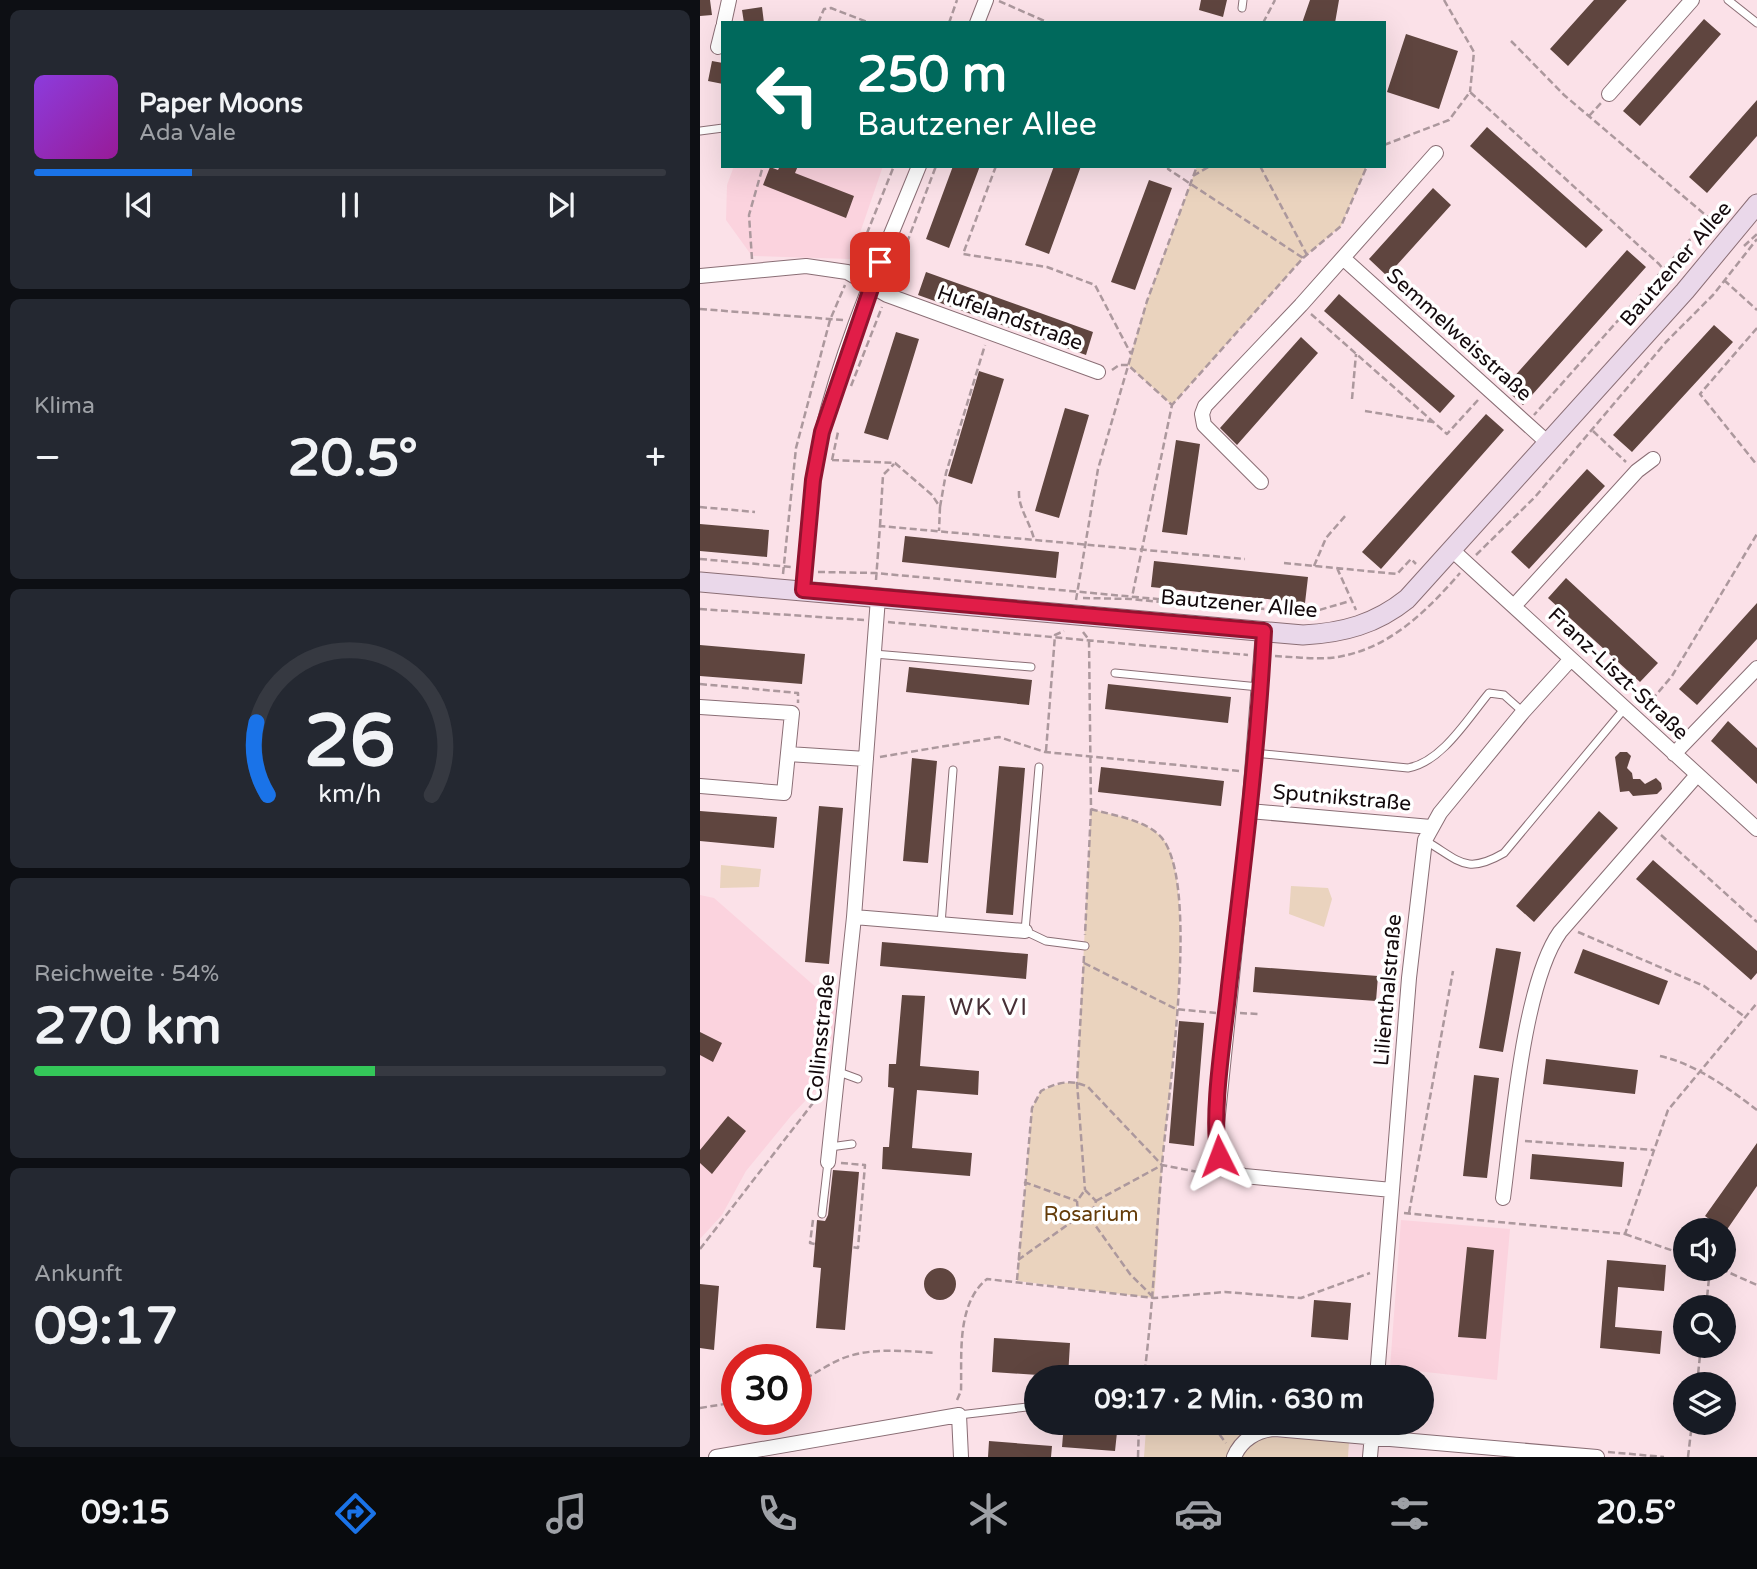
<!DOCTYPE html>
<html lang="de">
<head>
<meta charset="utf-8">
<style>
	:root { --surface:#171b24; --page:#242831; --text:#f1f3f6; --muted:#9ea1a6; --line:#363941; --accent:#1a73e8 }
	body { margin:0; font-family:"Varela Round",sans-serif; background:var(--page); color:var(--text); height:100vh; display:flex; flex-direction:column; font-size:26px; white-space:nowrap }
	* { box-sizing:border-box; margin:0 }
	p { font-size:23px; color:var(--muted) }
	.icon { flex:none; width:38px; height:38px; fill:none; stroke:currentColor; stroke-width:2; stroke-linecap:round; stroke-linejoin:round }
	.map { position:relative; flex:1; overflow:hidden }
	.panel { display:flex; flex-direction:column; gap:10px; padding:10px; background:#0d0f14; width:700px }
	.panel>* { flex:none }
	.top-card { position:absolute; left:21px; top:21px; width:665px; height:147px; border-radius:0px; box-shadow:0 7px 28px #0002; background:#00695c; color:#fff; overflow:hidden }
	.buttons { position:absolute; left:973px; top:1218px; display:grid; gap:14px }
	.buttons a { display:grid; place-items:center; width:63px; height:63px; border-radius:50%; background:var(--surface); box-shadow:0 7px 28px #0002; font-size:35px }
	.speed { position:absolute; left:21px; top:1344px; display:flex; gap:14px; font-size:35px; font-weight:700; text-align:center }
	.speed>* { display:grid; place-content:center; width:91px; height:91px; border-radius:50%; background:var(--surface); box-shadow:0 7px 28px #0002; line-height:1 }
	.speed .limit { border:10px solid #d22; background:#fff; color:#111 }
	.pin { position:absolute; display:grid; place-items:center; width:60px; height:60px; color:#fff; margin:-30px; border-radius:14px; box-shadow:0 4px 10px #0006 }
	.me { position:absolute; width:77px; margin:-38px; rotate:357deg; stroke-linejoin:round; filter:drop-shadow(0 0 5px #0008) }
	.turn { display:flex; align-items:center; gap:24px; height:147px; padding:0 21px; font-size:32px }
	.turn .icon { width:91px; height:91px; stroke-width:2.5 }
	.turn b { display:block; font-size:49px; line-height:60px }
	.big { font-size:52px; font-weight:800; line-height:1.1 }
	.panel .widget { flex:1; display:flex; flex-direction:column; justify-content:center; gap:10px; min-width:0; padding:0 24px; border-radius:10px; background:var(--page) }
	.panel .dial { align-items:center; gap:0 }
	.dial svg { height:182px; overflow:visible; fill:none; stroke:var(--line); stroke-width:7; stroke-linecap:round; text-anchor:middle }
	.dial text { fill:var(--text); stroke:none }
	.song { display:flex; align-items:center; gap:21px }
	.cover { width:84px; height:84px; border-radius:10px; background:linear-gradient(135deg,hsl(270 70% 55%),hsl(300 70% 35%)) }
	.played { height:7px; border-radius:4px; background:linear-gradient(90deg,var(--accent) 25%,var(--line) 25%) }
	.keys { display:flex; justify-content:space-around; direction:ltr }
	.heat { display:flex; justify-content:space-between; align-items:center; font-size:38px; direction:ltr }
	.charge { height:10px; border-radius:5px; background:linear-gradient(90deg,#34c759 54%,var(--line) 0) }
	.trip { position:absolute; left:324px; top:1365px; width:410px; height:70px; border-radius:35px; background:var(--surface); box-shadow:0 7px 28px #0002; font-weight:800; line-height:70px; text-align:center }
	.dock { display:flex; height:112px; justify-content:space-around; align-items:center; background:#090b0e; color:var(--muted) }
	.dock .icon { width:49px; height:49px }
	.dock .on { color:var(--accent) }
	.dock b { font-size:32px; color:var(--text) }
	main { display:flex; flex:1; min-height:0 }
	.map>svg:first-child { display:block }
	.built { fill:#fbd3de }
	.green { fill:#ead3be }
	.building { fill:#5f453f }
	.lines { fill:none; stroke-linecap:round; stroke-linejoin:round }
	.lane-casing { stroke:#8a6e75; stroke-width:9 }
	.street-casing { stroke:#8a6e75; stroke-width:16 }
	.secondary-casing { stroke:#8a6e75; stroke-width:21 }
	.path { stroke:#ac989d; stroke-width:2.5; stroke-dasharray:7 3.5; stroke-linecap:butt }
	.lane { stroke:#fff; stroke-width:7 }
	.street { stroke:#fff; stroke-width:14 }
	.secondary { stroke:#ead8ea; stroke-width:19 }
	.route-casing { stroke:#92132f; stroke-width:18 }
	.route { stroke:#e11d48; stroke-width:12 }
	.labels { text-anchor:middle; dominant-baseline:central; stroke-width:7; stroke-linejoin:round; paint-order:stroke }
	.street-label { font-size:21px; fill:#13090c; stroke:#fff }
	.park-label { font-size:21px; fill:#643c09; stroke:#fff }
	.quarter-label { font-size:24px; letter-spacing:2px; fill:#472f36; stroke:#fff }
</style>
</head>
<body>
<main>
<section class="panel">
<div class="widget">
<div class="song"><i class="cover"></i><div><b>Paper Moons</b><p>Ada Vale</p></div></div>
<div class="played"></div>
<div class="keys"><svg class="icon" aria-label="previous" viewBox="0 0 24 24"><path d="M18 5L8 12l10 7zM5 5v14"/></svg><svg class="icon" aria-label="pause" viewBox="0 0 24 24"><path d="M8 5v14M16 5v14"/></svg><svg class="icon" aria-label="next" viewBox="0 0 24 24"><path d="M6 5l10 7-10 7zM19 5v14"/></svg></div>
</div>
<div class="widget"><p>Klima</p>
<div class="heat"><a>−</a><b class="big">20.5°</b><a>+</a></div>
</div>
<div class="widget dial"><svg viewBox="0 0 100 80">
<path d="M14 69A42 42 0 1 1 86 69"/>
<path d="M14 69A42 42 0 0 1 9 37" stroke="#1a73e8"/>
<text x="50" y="56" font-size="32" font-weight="700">26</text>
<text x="50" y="72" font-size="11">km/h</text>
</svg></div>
<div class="widget"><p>Reichweite · 54%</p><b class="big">270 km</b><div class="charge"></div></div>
<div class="widget"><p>Ankunft</p><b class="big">09:17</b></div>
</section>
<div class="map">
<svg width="1057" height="1457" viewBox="0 0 1057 1457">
	<rect width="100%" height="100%" fill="#fbe1e8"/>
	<path class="built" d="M34 166H183L151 259 52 256 26 220 27 185Z
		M0 895 14 898 118 989 146 991 136 1088 119 1086 91 1116 46 1171 22 1215 0 1239Z
		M701 1220 810 1229 797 1380 690 1368Z"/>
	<path class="green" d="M497 166H667L641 226 603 258 472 405 428 365 447 301Z
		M391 809C414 816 447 820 463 839 499 881 467 1106 462 1166 459 1210 458 1254 454 1298L317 1281 332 1108 341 1091 362 1083 377 1082Z
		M21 865 61 869 59 887 20 888Z
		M591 886 628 888 632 899 624 927 589 914Z
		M446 1429 649 1442 648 1457H444Z"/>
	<path class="building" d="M0 0H10L12 15 0 16Z
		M501 0H527L523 17 499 10Z
		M610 0H639L635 23H602Z
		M894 0H927L868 66 850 49Z
		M62 7 64 23H44L42 10Z
		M1004 19 1021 34 940 126 923 111Z
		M706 34 758 51 739 109 687 92Z
		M12 61 23 63V84L8 81Z
		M1057 100V136L1007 193 989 177Z
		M787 127 903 230 886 248 770 146Z
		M80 166H98L95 173 154 196 146 218 63 185 70 167 78 170Z
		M253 166H280L249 248 226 239Z
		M354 166H381L349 254 325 245Z
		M449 180 472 188 435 290 411 282Z
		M733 188 751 205 687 276 669 259Z
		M927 250 946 267 823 405 804 388Z
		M226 272 393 332 386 355 218 295Z
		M639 294 755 396 740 413 624 311Z
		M1014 325 1033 342 932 452 913 435Z
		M196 332 219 339 188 440 164 433Z
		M601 337 618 353 537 445 520 428Z
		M279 371 304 379 272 484 248 476Z
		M365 408 389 415 359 518 335 511Z
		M786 414 804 430 681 569 662 552Z
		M476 440 500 444 487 535 462 532Z
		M887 469 905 486 829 569 811 552Z
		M0 524 69 530 67 557 0 551Z
		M205 536 359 552 356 578 202 562Z
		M454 561 608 577 605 603 451 587Z
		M866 578 958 663 940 682 848 598Z
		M1057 603V639L997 705 979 689Z
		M0 645 105 654 102 684 0 676Z
		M209 667 332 680 329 705 206 692Z
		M408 684 531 697 528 723 405 709Z
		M1028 721 1057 748V784L1011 741Z
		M920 752H927L931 756 927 768 932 773 933 779H940L945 784 956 778 961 783 962 789 957 794 933 796 929 791 920 792 915 757Z
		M212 758 237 761 228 863 203 861Z
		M299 766 325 768 313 915 286 913Z
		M401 767 524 781 521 806 398 792Z
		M119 806 143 808 129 964 105 962Z
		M0 811 77 817 74 848 0 841Z
		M899 811 918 828 834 922 816 906Z
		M953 860 1057 951V973L1051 980 936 879Z
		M182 942 328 954 326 979 180 966Z
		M796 948 821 952 803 1052 779 1048Z
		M883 949 968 981 959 1005 874 973Z
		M555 967 678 976 676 1001 553 992Z
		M202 995 225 996 220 1066 279 1071 278 1095 217 1090 212 1148 272 1153 270 1176 182 1169 183 1147H189L194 1088 188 1087 189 1064H196Z
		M479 1021 504 1023 494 1146 469 1143Z
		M0 1032 22 1043 13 1062 0 1055Z
		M846 1059 938 1070 935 1094 843 1084Z
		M774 1075 799 1078 787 1178 763 1176Z
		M28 1116 46 1131 12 1174 0 1163V1150Z
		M1057 1143V1186L1026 1231 1005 1216Z
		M832 1154 924 1162 922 1187 830 1179Z
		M133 1170 159 1172 145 1330 116 1328 121 1268 113 1267 117 1220 125 1221 128 1215Z
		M767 1247 794 1250 786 1339 758 1337Z
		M907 1260 966 1265 964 1291 918 1287 915 1327 962 1331 960 1354 900 1348Z
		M224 1284a16 16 0 1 1 32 0a16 16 0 1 1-32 0Z
		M0 1284 19 1286 14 1350 0 1348Z
		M614 1300 651 1303 648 1340 611 1337Z
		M294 1338 370 1343 368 1377 292 1372Z
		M364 1423H418L415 1451 362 1447Z
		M289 1441 352 1446 351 1457H288Z"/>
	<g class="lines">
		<g class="lane-casing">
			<path id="lane" d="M1028 0 1057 23
				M542 8 543 0
				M0 131 23 128
				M174 654 331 667
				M415 673 559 687
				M554 753 708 768C742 762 768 718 789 693L804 695 823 712
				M339 767 325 931 346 941 385 946
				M726 841C760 861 766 875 804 853L925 708
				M241 924 253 770
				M139 1072 158 1079
				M130 1147 152 1144
				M122 1214 128 1162
				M259 1415 336 1406"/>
		</g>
		<g class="street-casing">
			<path id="street" d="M24 23 29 0
				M277 23 286 0
				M18 47 23 27
				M909 94 992 0
				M643 258 848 443
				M0 276 106 266 147 272 187 295 398 372
				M561 482 504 425 502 414 505 406 601 305 736 153
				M751 549 1057 829
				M103 590C108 537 110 484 122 432 144 340 184 253 219 166
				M814 606 937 471 953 459
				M563 631 549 811 731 827
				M0 707 92 713 84 793 0 786
				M88 754 166 759
				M974 754 1057 668
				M549 811 516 1134 519 1156 534 1172 544 1176 692 1190
				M154 917 325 931
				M128 1162 154 917 178 598
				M803 1198C812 1131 823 984 860 932L997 775
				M677 1377 709 978 725 840 740 813 823 712 871 659
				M16 1457 259 1415 261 1457
				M534 1457C541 1440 557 1430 575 1429L897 1457
				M670 1457 673 1423"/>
		</g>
		<g class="secondary-casing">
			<path id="secondary" d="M0 582 603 635C643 633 676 624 707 599L985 291 1057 204"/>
		</g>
		<path class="path" d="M744 0 774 52 770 92
			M299 1 349 23
			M118 23 124 9 131 8 170 23
			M249 23 257 0
			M563 23 575 0
			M811 41 864 95 1009 218 834 415
			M889 116 901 103
			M684 145 749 120 770 92 959 264 973 281
			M296 166 263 254 347 267 395 285 431 354
			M469 166 468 169 603 258 472 405
			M560 166 607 255
			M493 176 510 166
			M1044 246 1057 234
			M603 258 641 226 667 166
			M52 259 49 215 63 166
			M155 263 194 166
			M1024 280 1057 310
			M192 282 236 166
			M0 309 143 320
			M611 314 747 434 778 400
			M1057 328 1000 394 1057 465
			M412 370 419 365H428L472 405 432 597
			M151 386 182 307
			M652 399 656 354
			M665 411 733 422
			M893 431 926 462
			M132 460 138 432
			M132 460 195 463 232 495 240 507 239 531
			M319 491C318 508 330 522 334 539
			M0 507 55 512
			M240 507 246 473 285 345
			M180 526 183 475 194 464
			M776 555 835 497 966 342 1013 295 1057 239
			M0 559 91 567
			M584 563 697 574 711 559 716 564
			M614 566 626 538 646 515
			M637 568 656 610
			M118 572 175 573 609 613 650 601
			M83 574 96 448 130 320 145 285
			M176 580 180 526 545 559
			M383 598 431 599 551 611 556 614
			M376 600 398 469 447 301 497 166
			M0 609 164 620
			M188 622 548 655
			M383 632 389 640 391 809 385 935
			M575 656C593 657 612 659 630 658 686 652 725 613 760 573
			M0 684 98 693V703
			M945 708 972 676 1057 534
			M346 751 355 635 364 631
			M180 757 299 737 345 752 539 771
			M391 809C414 816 453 820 466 844 498 902 468 1094 462 1165 456 1236 453 1307 444 1377
			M961 835 1057 922
			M878 932 1004 986 1045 1017
			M384 956 377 1082 385 1190
			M384 963 476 1009 516 1013
			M540 1013 558 1014
			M960 1056C996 1064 1028 1088 1057 1110
			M825 1141 954 1150
			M141 1163 165 1165 158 1248 152 1247
			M324 1182 377 1201
			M385 1190 396 1201 390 1218 378 1214 377 1201Z
			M396 1201 462 1165 518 1176
			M704 1213 925 1234 968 1110 1057 1003
			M709 1213 753 971
			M390 1218 430 1274 453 1297
			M113 1220 110 1243 115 1244
			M925 1234 985 1255
			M0 1249 120 1094H123
			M318 1260 380 1216
			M1021 1269 1057 1285
			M317 1280 332 1108 341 1091C357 1082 372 1079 388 1087L462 1165
			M1006 1307 1010 1269
			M96 1383C112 1376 125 1366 141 1359 169 1347 206 1351 235 1353
			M997 1384 1001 1346
			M257 1400 261 1391C262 1355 256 1304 287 1279L454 1298 525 1292 601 1298 670 1273
			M0 1408 37 1402
			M474 1423 541 1426
			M513 1426 526 1443
			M908 1452 964 1457
			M438 1457 439 1423
			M988 1457 992 1423"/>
		<use href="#lane" class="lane"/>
		<use href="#street" class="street"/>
		<use href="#secondary" class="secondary"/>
	</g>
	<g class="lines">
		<g class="route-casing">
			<path id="route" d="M180 262 122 432 113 480 103 590 564 631C558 750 543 868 529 986 525 1029 510 1116 519 1156"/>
		</g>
		<use href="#route" class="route"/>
	</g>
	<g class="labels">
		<g class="street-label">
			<text transform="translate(976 264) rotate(-49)">Bautzener Allee</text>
			<text transform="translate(310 318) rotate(20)">Hufelandstraße</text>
			<text transform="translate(759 335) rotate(42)">Semmelweisstraße</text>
			<text transform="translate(539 604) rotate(5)">Bautzener Allee</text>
			<text transform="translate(918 674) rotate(43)">Franz-Liszt-Straße</text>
			<text transform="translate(642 798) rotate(5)">Sputnikstraße</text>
			<text transform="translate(688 990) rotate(-85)">Lilienthalstraße</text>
			<text transform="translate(121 1038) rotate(-84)">Collinsstraße</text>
		</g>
		<g class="park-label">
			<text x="391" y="1214">Rosarium</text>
		</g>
		<g class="quarter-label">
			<text x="289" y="1007">WK VI</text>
		</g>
	</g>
</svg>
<div class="buttons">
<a><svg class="icon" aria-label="sound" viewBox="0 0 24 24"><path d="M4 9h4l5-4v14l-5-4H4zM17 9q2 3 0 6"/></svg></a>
<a><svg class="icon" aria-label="search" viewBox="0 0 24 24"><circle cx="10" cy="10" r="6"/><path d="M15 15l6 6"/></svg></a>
<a><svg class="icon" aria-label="layers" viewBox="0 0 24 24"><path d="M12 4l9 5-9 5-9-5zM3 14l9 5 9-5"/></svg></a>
</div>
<div class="speed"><div class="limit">30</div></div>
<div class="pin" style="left:180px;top:262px;background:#d93025"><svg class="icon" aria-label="arrive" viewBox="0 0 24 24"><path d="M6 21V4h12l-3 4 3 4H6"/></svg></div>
<svg class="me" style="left:519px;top:1156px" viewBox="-20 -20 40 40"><path d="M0-17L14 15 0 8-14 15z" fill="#e11d48" stroke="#fff" stroke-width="4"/></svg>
<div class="trip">09:17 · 2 Min. · 630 m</div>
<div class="top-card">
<div class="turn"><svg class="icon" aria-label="left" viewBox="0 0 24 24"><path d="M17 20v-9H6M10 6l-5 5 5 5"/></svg><div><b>250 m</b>Bautzener Allee</div></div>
</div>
</div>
</main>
<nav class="dock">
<b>09:15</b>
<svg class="icon on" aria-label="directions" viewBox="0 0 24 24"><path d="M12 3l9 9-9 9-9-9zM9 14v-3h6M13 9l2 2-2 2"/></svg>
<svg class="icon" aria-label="music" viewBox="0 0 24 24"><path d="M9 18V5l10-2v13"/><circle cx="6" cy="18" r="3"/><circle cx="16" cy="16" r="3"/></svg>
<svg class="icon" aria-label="phone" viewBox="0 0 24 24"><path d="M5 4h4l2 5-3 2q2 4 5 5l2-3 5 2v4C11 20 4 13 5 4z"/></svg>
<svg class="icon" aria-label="climate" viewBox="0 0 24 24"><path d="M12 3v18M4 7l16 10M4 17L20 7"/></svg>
<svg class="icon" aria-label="car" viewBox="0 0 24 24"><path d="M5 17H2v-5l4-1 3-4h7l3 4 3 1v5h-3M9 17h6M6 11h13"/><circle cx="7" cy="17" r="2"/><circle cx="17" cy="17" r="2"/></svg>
<svg class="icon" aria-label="filters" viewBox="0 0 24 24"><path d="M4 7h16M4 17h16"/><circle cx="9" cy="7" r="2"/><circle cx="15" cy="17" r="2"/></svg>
<b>20.5°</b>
</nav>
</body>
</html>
